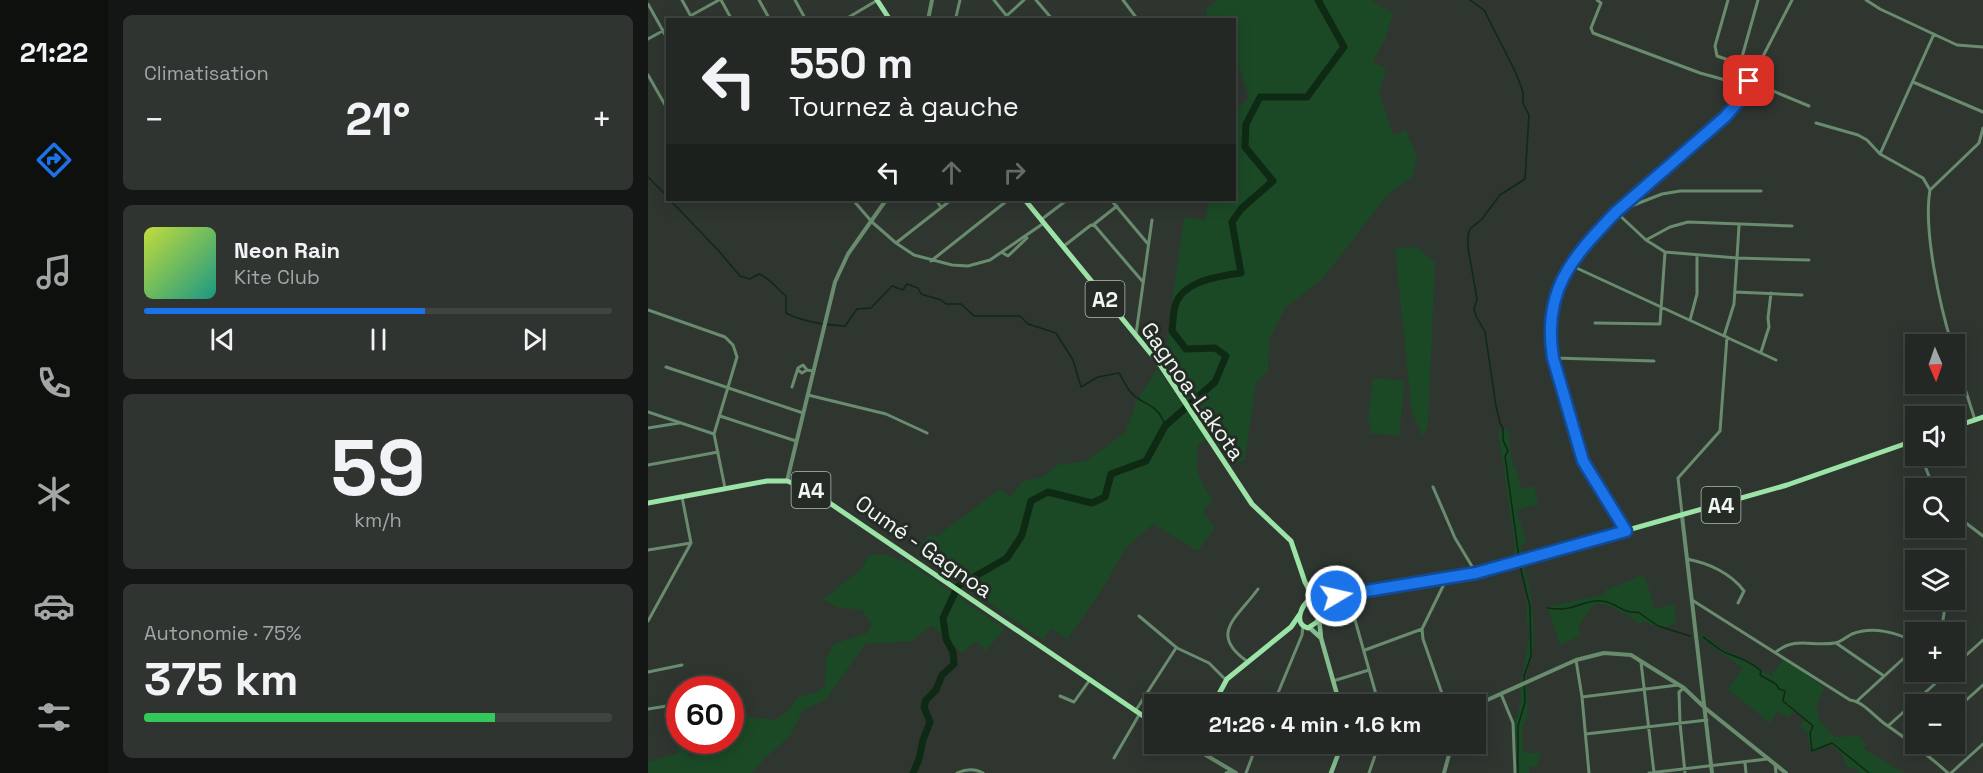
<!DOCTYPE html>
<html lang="fr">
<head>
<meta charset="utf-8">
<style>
	:root { --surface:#232824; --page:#2f3431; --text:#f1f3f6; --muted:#a3a6a6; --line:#404441; --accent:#1a73e8 }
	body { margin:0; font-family:"Space Grotesk",sans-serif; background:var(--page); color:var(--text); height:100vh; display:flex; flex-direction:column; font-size:22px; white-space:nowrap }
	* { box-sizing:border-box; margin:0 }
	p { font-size:20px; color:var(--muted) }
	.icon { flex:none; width:33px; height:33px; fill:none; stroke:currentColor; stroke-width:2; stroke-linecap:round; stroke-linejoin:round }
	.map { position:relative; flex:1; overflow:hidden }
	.details { display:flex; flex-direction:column; gap:15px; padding:15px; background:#131614; width:540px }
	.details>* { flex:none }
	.banner { position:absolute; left:18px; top:18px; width:570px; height:183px; border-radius:0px; box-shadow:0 3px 15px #0003,0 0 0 2px var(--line); background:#232824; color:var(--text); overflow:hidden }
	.needle { width:39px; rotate:178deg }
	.controls { position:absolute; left:1257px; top:334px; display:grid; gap:12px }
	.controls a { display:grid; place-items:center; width:60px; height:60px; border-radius:0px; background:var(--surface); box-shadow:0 3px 15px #0003,0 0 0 2px var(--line); font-size:30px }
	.speed { position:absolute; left:18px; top:676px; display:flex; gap:12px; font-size:30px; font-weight:700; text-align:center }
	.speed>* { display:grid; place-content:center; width:78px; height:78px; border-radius:50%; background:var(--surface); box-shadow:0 3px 15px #0003,0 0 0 2px var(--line); line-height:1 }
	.speed .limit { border:9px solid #d22; background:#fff; color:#111 }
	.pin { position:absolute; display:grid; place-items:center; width:51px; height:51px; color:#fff; margin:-26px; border-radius:12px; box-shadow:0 3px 9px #0006 }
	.me { position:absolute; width:66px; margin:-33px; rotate:81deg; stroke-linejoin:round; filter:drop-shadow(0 0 4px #0008) }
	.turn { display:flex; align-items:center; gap:21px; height:126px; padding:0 24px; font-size:27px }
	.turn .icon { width:78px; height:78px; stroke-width:2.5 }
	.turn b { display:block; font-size:42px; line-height:51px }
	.lanes { display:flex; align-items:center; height:57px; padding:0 24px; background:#0003; justify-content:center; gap:30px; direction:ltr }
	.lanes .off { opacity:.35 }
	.big { font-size:45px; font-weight:800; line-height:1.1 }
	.details .tile { flex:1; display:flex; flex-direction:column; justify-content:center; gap:9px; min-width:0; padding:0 21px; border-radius:9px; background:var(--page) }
	.details .dial { align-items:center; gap:0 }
	.dial b { font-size:78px; line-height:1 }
	.song { display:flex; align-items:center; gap:18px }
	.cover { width:72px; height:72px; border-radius:9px; background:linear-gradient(135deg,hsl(70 70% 55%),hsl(170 70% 35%)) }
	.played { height:6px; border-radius:3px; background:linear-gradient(90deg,var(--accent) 60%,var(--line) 60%) }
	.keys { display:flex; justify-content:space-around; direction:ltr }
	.heat { display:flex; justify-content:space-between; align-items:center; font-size:33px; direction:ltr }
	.charge { height:9px; border-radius:4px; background:linear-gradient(90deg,#34c759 75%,var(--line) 0) }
	.trip { position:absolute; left:496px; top:694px; width:342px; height:60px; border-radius:0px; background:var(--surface); box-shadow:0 3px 15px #0003,0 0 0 2px var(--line); font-weight:800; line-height:60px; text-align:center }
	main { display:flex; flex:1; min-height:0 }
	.menu { display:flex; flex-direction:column; width:108px; justify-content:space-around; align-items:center; background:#0e100e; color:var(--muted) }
	.menu .icon { width:42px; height:42px }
	.menu .on { color:var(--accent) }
	.menu b { font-size:27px; color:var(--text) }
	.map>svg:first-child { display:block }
	.green { fill:#1b4926 }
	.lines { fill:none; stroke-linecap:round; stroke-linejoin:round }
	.stream { stroke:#0e2a14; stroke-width:1.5 }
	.river { stroke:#0e2a14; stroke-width:7 }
	.minor { stroke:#698b6e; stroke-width:3 }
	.tertiary { stroke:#698b6e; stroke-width:4 }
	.secondary { stroke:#86bd8e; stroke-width:4.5 }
	.primary { stroke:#9be3a6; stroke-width:5 }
	.route-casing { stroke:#114b97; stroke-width:15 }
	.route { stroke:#1a73e8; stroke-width:10 }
	.labels { text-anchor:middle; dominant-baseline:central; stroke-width:6; stroke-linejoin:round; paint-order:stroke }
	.shield { fill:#252c26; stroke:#b4b9b5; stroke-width:1.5 }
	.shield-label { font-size:21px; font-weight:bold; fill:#f1f6f2 }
	.street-label { font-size:22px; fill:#f1f6f2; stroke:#252c26 }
</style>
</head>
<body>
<main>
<nav class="menu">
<b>21:22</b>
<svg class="icon on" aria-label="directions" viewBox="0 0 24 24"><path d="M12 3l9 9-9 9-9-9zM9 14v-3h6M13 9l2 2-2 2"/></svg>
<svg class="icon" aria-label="music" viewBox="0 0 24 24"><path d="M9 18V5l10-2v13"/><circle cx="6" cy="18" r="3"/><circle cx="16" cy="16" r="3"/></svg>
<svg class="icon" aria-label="phone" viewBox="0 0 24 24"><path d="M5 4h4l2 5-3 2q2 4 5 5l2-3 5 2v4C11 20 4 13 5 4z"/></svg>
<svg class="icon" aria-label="climate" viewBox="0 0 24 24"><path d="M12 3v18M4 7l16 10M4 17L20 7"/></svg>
<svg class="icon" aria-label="car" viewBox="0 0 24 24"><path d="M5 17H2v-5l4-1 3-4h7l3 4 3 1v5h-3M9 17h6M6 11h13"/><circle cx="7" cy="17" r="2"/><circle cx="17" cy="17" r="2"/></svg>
<svg class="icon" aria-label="filters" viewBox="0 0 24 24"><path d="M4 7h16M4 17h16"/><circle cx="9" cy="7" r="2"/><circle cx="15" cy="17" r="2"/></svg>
</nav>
<section class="details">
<div class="tile"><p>Climatisation</p>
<div class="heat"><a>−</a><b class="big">21°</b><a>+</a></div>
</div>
<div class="tile">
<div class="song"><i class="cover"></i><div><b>Neon Rain</b><p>Kite Club</p></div></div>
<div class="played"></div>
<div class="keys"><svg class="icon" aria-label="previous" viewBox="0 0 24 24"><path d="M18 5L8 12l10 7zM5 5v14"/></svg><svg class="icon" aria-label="pause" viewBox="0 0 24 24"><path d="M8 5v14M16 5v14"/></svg><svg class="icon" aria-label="next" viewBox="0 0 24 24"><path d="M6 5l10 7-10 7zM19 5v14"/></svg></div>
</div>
<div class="tile dial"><b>59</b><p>km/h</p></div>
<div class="tile"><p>Autonomie · 75%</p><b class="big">375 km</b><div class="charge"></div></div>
</section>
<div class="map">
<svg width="1335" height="773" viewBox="0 0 1335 773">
	<rect width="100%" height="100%" fill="#2f3630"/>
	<path class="green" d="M571 0H723L745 13 738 37 725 62 738 69 731 93 745 135 758 130 769 157 764 177 739 195 675 278 637 308 621 340 620 371 608 383 597 459 584 466 516 363 536 217 557 220 562 200H586L587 111 601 98 587 55 586 20 559 19V8Z
		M768 247 787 262 780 424 775 437 764 412 747 249Z
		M509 369 560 438 550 445C547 471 549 478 565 499L555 512 567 527 550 551 505 524 478 548 451 594 419 639 403 628 395 640 269 553 280 535 289 536 352 489 362 497 374 482 397 476 409 465 438 461 478 432 488 402Z
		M725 378 757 381 751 436 722 433 723 424 720 423Z
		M860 429 865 467H868L873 489 886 486 890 504 868 511 879 541 873 545 875 557 865 560 867 547 850 431Z
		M221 555H237L263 564 356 629 338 651 328 641 314 653 284 625 264 641 217 644 178 699 155 710 142 736 118 757 104 773H0V762L29 754 31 741 43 758 68 741H82L83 715 127 720 138 713 152 696 168 693 177 686 178 659 186 644 219 633 224 624 214 610 188 607 175 599 214 569Z
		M875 561C884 595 895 653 873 683L882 632 879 622V592L871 563Z
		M995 575 1003 594 1006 609 1027 604 1028 623 1013 629 996 621 991 624C986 617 956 601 948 604 942 606 936 621 930 626L932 636 912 645 899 607 957 594 958 590Z
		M1053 633C1062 639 1071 648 1081 652 1096 658 1109 666 1123 676L1136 658 1176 688 1168 707 1172 721 1186 737 1211 736 1218 744 1216 749 1256 773H1211L1207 769 1199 767 1193 753 1183 745 1163 753 1159 732 1152 726 1157 721 1146 711 1140 718 1130 711 1122 723 1080 689 1095 668 1051 637Z
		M879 683 880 717 875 725 874 737 876 753H893L889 766 881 767V773H871L866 726 873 702 872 688Z"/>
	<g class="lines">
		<path class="stream" d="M822 0 836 10 868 73 875 92V103L881 115 877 179 852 195 834 219 822 229 820 235V248L829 299 826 309 828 316 837 332 848 406 852 423 855 428V440L860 451 857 456 872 565 882 607 883 656 876 676 877 702 870 726V773
			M0 177 20 197
			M22 200 70 250 92 276 102 279 111 274C122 278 129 289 138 296V313C155 322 178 325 197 326L209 309 223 308 244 286 255 290 259 284 270 288 273 294 293 300 298 304H313L326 316H372L380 324 408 333 425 360 433 387 450 377 471 373C475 379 477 384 481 390 492 406 510 401 517 426
			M900 608C925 613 935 599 954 601 968 602 974 614 990 612L1010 626 1042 636
			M1055 637C1063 642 1072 652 1081 654 1092 658 1103 662 1113 671L1112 675 1128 684 1131 689 1137 691 1135 701 1165 726 1162 733 1164 751 1184 743 1221 773"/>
		<path class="river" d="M265 773 271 759 275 740 282 722 276 707 278 700 288 690 294 675 306 664 305 652 298 639 295 618 310 586 359 558 374 535 383 501 400 492 444 503 457 497 463 474 498 461 517 426 567 382 578 356 567 348 538 349 524 331C525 323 525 314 527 306 534 281 571 276 593 273L584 222 593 209 625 181 597 147 598 124 612 97H659L696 47 670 0"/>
		<path class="minor" d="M34 0 45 20
			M73 0 84 20
			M111 0 122 20
			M147 0 158 20
			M346 0 362 20
			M388 0 405 20
			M475 0 490 20
			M949 0 953 3 943 28 945 33 1052 73 1099 86
			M1080 0 1067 46 1069 56 1092 64
			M1110 0 1092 64 1101 81 1161 106
			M1218 0 1232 9 1309 45 1335 47
			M0 4 20 40
			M280 17 295 20
			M35 20 71 0
			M196 20 228 1
			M305 20 308 17 312 0
			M354 20 376 0
			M0 39 20 28
			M0 75 20 110
			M1265 82 1335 112
			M1168 123 1210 135 1219 140 1232 154 1275 178 1282 190
			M1232 154 1286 34
			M1113 191H1032L1014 194 968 212 998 240 1017 252 1089 258 1161 260
			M205 200 224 222 248 243 266 255 304 265 320 266 342 260 396 223
			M288 200 293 207
			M463 200 500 244
			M394 219 419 200
			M445 225 469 206
			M998 240 1022 227 1040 222 1144 226
			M248 243 303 200
			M416 246 443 225 447 226 495 282
			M355 253 360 256 379 238
			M283 261 360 200
			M922 265 1128 360
			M1087 292 1154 295
			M0 310 77 337 85 345 89 357 66 434 77 488
			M1042 320 1049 294V255
			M947 323 1012 324 1017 252
			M488 334 504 220
			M1076 336 1086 304 1091 226
			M1304 345C1292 306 1275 230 1282 190L1331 143 1335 128
			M1113 352 1121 327 1120 318 1123 293
			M1306 354 1327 420
			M906 358 1006 361
			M18 367 155 413
			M150 368 155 365 159 370
			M150 370 154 373 159 370 165 371
			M144 387 150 368
			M160 395 238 414 279 433
			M0 412 66 434
			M72 416 148 441
			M0 428 31 423
			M1273 456 1286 489
			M0 465 70 452
			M785 487 807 538 828 573
			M1034 514 1030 478 1072 431 1079 337
			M1306 514 1335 536
			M977 530C963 507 948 485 936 462 930 449 927 433 922 419 908 373 892 326 913 280 925 254 949 232 968 212L1077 117 1092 101 1144 0
			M0 550 43 543
			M1039 559C1060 563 1083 573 1096 591L1090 603
			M700 595 731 705
			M1044 600 1202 700C1217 702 1227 718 1240 726 1262 741 1281 756 1300 773
			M491 616 529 648 561 663 577 679
			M0 621 43 543 34 497
			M1283 633 1295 620 1298 600
			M1188 643 1236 676
			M717 650 774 629
			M1128 652C1148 636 1164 647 1187 643 1193 642 1198 637 1204 634 1224 626 1249 632 1268 643
			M928 660 934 697 941 773
			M600 662C559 634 590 617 610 589
			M993 662 1006 773
			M1306 666 1335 640
			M0 672 34 665
			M685 681 721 670
			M1036 688 1031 692 1032 723 1037 773
			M853 694 865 723 867 773
			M412 696 426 702 441 681
			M934 697 1030 685
			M1209 701 1268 647
			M625 705 654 635 655 626
			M798 705 775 639 774 629 799 578
			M0 709 32 704
			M488 710 528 648
			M1306 711 1335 685
			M1240 726 1300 672
			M938 734 1059 720
			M660 744 689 755
			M466 758 491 715
			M1097 763 1098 773
			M1127 764 1128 773
			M309 773C318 769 326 768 335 773
			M578 773 584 771
			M598 773 609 744
			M721 773 731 744
			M1001 773 1119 759
			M1303 773 1335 744"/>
		<path class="tertiary" d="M280 20 284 0
			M139 481 187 282 200 254 238 200
			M1034 516 1064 773
			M828 705 928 660 956 653 983 655 1036 688 1057 708 1138 773
			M546 748 588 773
			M796 773 804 744"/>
		<path class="secondary" d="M671 618 673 638 692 705
			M662 628 673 638
			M683 773 694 744"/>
		<path class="primary" d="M229 0 242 20
			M377 200 513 366 604 504 643 541 657 582 666 599
			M1306 427 1335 417
			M0 503 119 481H139L161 489 507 724
			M663 599 671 602 674 611 669 622 660 628C645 624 653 605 663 599Z
			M669 600 828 573 1139 485 1268 440
			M674 611 686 597
			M565 705 579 679 643 627 652 614
			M540 744 546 748 548 744"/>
	</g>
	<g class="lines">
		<g class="route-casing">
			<path id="route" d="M688 596 828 573 978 531 935 461 905 358C894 290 924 258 968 212L1077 117 1092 100 1101 81"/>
		</g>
		<use href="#route" class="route"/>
	</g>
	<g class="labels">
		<g class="shield">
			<rect x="437.5" y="281" width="39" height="36" rx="4.5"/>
			<rect x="143.5" y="472" width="39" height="36" rx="4.5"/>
			<rect x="1053.5" y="487" width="39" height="36" rx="4.5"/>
		</g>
		<g class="shield-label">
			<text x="457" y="299">A2</text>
			<text x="163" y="490">A4</text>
			<text x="1073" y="505">A4</text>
		</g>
		<g class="street-label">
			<text transform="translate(545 391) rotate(55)">Gagnoa-Lakota</text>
			<text transform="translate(276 546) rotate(35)">Oumé - Gagnoa</text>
		</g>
	</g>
</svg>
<div class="controls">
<a><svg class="needle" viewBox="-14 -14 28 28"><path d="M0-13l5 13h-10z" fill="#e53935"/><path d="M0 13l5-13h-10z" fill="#a3a6a6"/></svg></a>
<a><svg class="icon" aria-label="sound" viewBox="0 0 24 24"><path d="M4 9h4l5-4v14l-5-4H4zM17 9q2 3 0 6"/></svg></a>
<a><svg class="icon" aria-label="search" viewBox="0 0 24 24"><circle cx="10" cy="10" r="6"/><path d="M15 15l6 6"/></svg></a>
<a><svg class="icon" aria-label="layers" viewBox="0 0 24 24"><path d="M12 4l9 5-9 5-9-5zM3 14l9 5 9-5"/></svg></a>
<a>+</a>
<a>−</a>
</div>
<div class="speed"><div class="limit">60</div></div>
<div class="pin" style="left:1101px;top:81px;background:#d93025"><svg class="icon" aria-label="arrive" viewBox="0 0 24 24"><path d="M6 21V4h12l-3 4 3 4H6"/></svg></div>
<svg class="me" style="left:688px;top:596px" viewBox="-20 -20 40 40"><circle r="17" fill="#1a73e8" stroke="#fff" stroke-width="3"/><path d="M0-11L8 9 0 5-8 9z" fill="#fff"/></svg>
<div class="trip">21:26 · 4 min · 1.6 km</div>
<div class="banner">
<div class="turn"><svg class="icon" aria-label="left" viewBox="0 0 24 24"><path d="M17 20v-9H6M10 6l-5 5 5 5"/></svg><div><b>550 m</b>Tournez à gauche</div></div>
<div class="lanes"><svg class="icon" aria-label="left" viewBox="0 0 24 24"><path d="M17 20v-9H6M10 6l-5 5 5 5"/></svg><svg class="icon off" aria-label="ahead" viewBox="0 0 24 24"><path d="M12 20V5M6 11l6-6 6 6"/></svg><svg class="icon off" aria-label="right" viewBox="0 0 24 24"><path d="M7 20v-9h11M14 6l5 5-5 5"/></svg></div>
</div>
</div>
</main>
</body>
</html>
